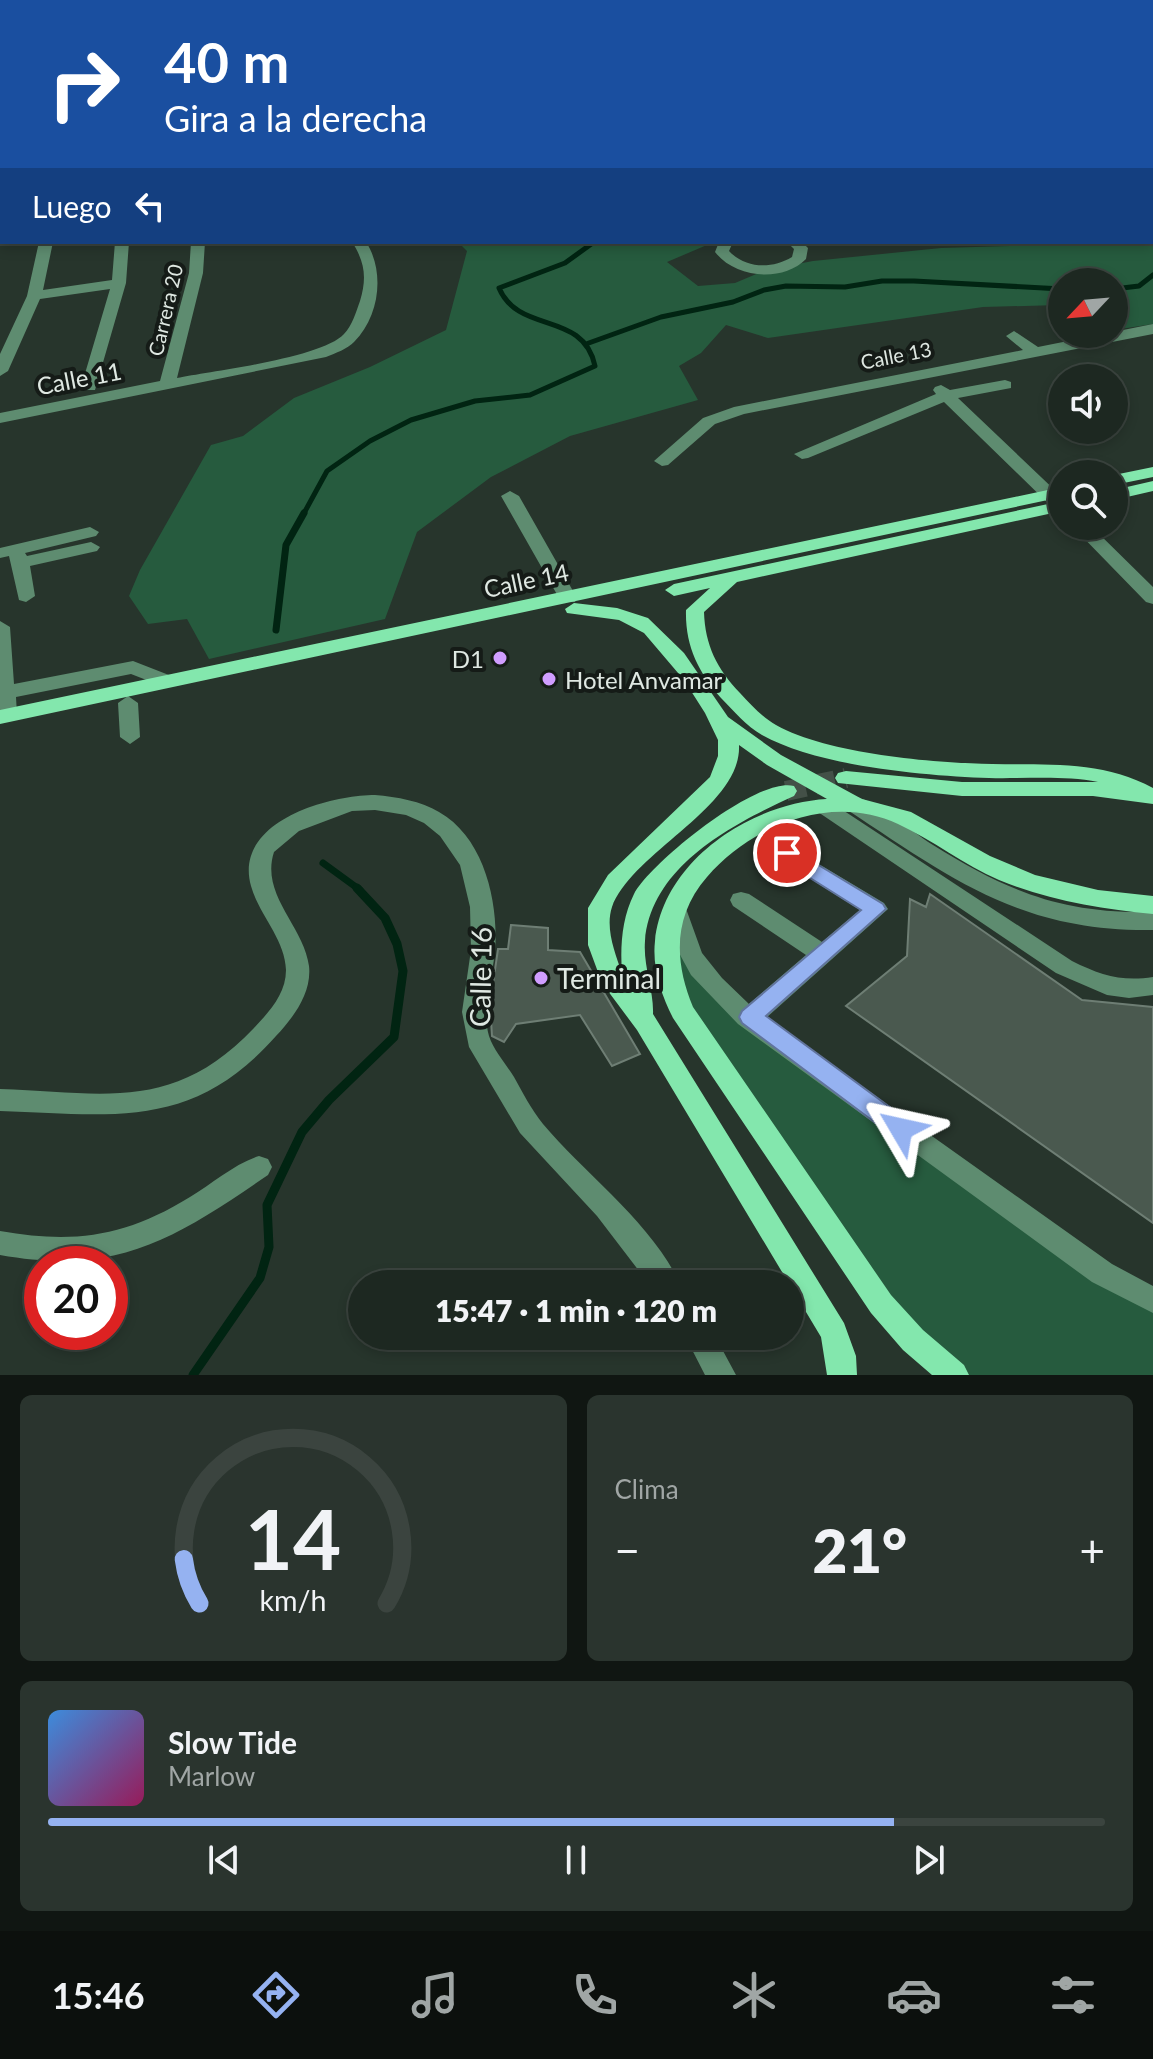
<!DOCTYPE html>
<html lang="es">
<head>
<meta charset="utf-8">
<style>
	:root { --surface:#1d2821; --page:#2a342e; --text:#f1f3f6; --muted:#a0a6a5; --line:#3b443f; --accent:#95b2f1 }
	body { margin:0; font-family:Lato,sans-serif; background:var(--page); color:var(--text); height:100vh; display:flex; flex-direction:column; font-size:30px; white-space:nowrap }
	* { box-sizing:border-box; margin:0 }
	p { font-size:26px; color:var(--muted) }
	.icon { flex:none; width:44px; height:44px; fill:none; stroke:currentColor; stroke-width:2; stroke-linecap:round; stroke-linejoin:round }
	.map { position:relative; height:1375px; overflow:hidden }
	.details { display:flex; flex-direction:column; gap:20px; padding:20px; background:#101612; flex:1 }
	.details>* { flex:none }
	.hud { position:absolute; left:0px; top:0px; width:1154px; height:244px; box-shadow:0 4px 12px #0003,0 0 0 2px var(--line); background:#1a4fa0; color:#fff; overflow:hidden }
	.needle { width:52px; rotate:244deg }
	.controls { position:absolute; left:1048px; top:268px; display:grid; gap:16px }
	.controls a { display:grid; place-items:center; width:80px; height:80px; border-radius:50%; background:var(--surface); box-shadow:0 4px 12px #0003,0 0 0 2px var(--line); font-size:40px }
	.speed { position:absolute; left:24px; top:1246px; display:flex; gap:16px; font-size:40px; font-weight:700; text-align:center }
	.speed>* { display:grid; place-content:center; width:104px; height:104px; border-radius:50%; background:var(--surface); box-shadow:0 4px 12px #0003,0 0 0 2px var(--line); line-height:1 }
	.speed .limit { border:12px solid #d22; background:#fff; color:#111 }
	.pin { position:absolute; display:grid; place-items:center; width:68px; height:68px; color:#fff; margin:-34px; border:4px solid #fff; border-radius:50%; box-shadow:0 2px 8px #0007 }
	.me { position:absolute; width:88px; margin:-44px; rotate:306deg; stroke-linejoin:round; filter:drop-shadow(0 0 6px #0008) }
	.turn { display:flex; align-items:center; gap:28px; height:168px; padding:0 32px; font-size:36px }
	.turn .icon { width:104px; height:104px; stroke-width:2.5 }
	.turn b { display:block; font-size:56px; line-height:68px }
	.then { display:flex; align-items:center; height:76px; padding:0 32px; background:#0003; gap:16px; font-size:30px }
	.big { font-size:60px; font-weight:800; line-height:1.1 }
	.details .card { flex:1; display:flex; flex-direction:column; justify-content:center; gap:12px; min-width:0; padding:0 28px; border-radius:12px; background:var(--page) }
	.details .dial { align-items:center; gap:0 }
	.dial svg { height:208px; overflow:visible; fill:none; stroke:var(--line); stroke-width:7; stroke-linecap:round; text-anchor:middle }
	.dial text { fill:var(--text); stroke:none }
	.song { display:flex; align-items:center; gap:24px }
	.cover { width:96px; height:96px; border-radius:12px; background:linear-gradient(135deg,hsl(210 70% 55%),hsl(330 70% 35%)) }
	.played { height:8px; border-radius:4px; background:linear-gradient(90deg,var(--accent) 80%,var(--line) 80%) }
	.keys { display:flex; justify-content:space-around; direction:ltr }
	.heat { display:flex; justify-content:space-between; align-items:center; font-size:44px; direction:ltr }
	.details .tiles { flex:1; display:grid; gap:20px; grid-template-columns:1fr 1fr }
	.card:last-child { grid-column:span 2 }
	.trip { position:absolute; left:348px; top:1270px; width:456px; height:80px; border-radius:40px; background:var(--surface); box-shadow:0 4px 12px #0003,0 0 0 2px var(--line); font-weight:800; line-height:80px; text-align:center }
	.menu { display:flex; height:128px; justify-content:space-around; align-items:center; background:#0c100d; color:var(--muted) }
	.menu .icon { width:56px; height:56px }
	.menu .selected { color:var(--accent) }
	.menu b { font-size:36px; color:var(--text) }
	.map>svg:first-child { display:block }
	.green { fill:#265b3e }
	.lines { fill:none; stroke-linecap:round; stroke-linejoin:round }
	.stream-far3 { stroke:#012412; stroke-width:4 }
	.stream-far2 { stroke:#012412; stroke-width:5 }
	.stream-far1 { stroke:#012412; stroke-width:7 }
	.stream { stroke:#012412; stroke-width:9 }
	.building { fill:#4a594f; stroke:#6e7e74; stroke-width:2 }
	.major-tunnel { stroke:#435047; stroke-width:20; stroke-dasharray:20 10; stroke-linecap:butt }
	.minor { fill:#5e8c70; fill-rule:evenodd }
	.major { fill:#83e7ad; fill-rule:evenodd }
	.route { fill:#95b2f1; stroke:#61749d; stroke-width:2 }
	.poi-dot { fill:#d09dff; stroke:#151b17; stroke-width:3 }
	.labels { text-anchor:middle; dominant-baseline:central; stroke-width:8; stroke-linejoin:round; paint-order:stroke }
	.far-street-label { font-size:20px; fill:#dfe8e2; stroke:#151b17 }
	.street-label { font-size:24px; fill:#dfe8e2; stroke:#151b17 }
	.poi-label { font-size:24px; fill:#dfe8e2; stroke:#151b17; text-anchor:end }
	.near-street-label { font-size:28px; fill:#dfe8e2; stroke:#151b17 }
	.near-poi-label { font-size:28px; fill:#dfe8e2; stroke:#151b17; text-anchor:start }
</style>
</head>
<body>
<div class="map">
<svg width="1153" height="1375" viewBox="0 0 1153 1375">
	<rect width="100%" height="100%" fill="#27352c"/>
	<path class="green" d="M582 0H1036L574 2Z
		M1153 237V324L1114 330V282H1062V307L1059 305 983 307 768 338 726 325 701 353 679 366 698 400 570 436 491 477 417 532 385 619 209 659 187 619 148 624 129 596 140 570 211 445 243 436 294 398 370 367 446 330 467 251 458 242H714L667 262 698 286 735 283 766 270 813 261 941 248 1152 242Z
		M678 923 712 985 1153 1300V1375H954L913 1340 682 1011Z"/>
	<g class="lines">
		<path class="stream-far3" d="M811 2 819 0"/>
		<path class="stream-far2" d="M1114 289 1139 286 1153 275
			M586 344 661 317 733 302 764 290 786 286 845 287 882 281H914L1062 289
			M303 515 327 471 370 441 411 420 475 401 530 395 595 366C583 310 519 335 499 288L565 263 594 242"/>
		<path class="stream-far1" d="M276 630 286 545 304 513
			M323 863 360 890"/>
		<path class="stream" d="M193 1375 260 1278 269 1247 267 1205 302 1132 329 1100 394 1037 403 971 397 944 385 918 357 888"/>
	</g>
	<path class="building" d="M930 894 1082 1000 1153 1007V1223L846 1006 907 956 910 899 926 907Z
		M511 925 548 928V950L580 952 640 1054 612 1066 580 1015 516 1024 504 1042 492 1036 490 1004 498 949H508Z"/>
	<g class="lines">
		<path class="major-tunnel" d="M786 791 846 778"/>
		<path class="minor" d="M111 0H121V2H111Z
			M182 0H201L202 2H183Z
			M244 0H281L282 2H243Z
			M470 0H481L482 2H471Z
			M0 45H2V51H0Z
			M1152 109H1153V117H1152Z
			M1152 178H1153V186H1152Z
			M0 197H2V205H0Z
			M39 242H53L43 290 112 280 115 242H129L126 283 95 390H83L81 387 110 289 40 299 8 371 0 376V354L27 296Z
			M191 242H205L203 273 177 378C212 371 322 358 344 334 352 326 356 312 360 301 367 278 365 262 352 242H366C385 271 380 316 354 342 347 349 336 353 326 357L0 423V413L160 381 189 273Z
			M719 242H733L729 251C746 269 772 269 792 257L794 249 787 242H802L808 248 806 259C782 283 735 278 715 252Z
			M1153 324V334L744 414 715 424 668 465 662 466 654 461 703 418 734 407 1023 350 1006 336 1014 331 1038 347Z
			M1005 380 1011 382V388L958 398 1062 497V512L1056 511 944 402 808 458 802 459 794 454 936 394 933 390 935 387 941 385 950 390Z
			M510 491 519 496 577 598 575 602H561L559 598 501 496Z
			M1072 526H1091L1153 587V604L1146 602Z
			M90 527 99 532 96 536 25 553 27 556 91 542 100 547 97 551 30 566 35 596 26 602 19 600 9 556 0 558V548Z
			M0 621 10 627 14 684 133 661 174 677 177 682 167 688 131 674 16 697 17 715 14 720H0Z
			M128 696 138 703 140 737 130 744 120 737 118 703Z
			M375 795C397 797 421 801 439 812 485 838 499 904 495 952 492 979 481 1008 489 1036 494 1051 506 1064 514 1077 523 1093 531 1109 543 1124 584 1173 653 1224 680 1284H649L597 1216 520 1133 469 1047 462 1012 471 950 470 907 460 865 440 836 424 823 406 815 375 810 352 811 299 831 274 852C260 895 304 926 309 966 312 993 293 1018 276 1036 193 1130 114 1115 0 1111V1089C106 1093 174 1112 254 1028 269 1012 286 994 286 970 285 939 259 915 251 886 233 822 328 795 375 795Z
			M854 796C882 804 908 829 933 845 1009 892 1062 914 1153 912V930C1021 932 952 879 846 809L843 804 846 799Z
			M826 799 1072 961C1100 975 1122 982 1153 977V995L1129 998 1107 995 1056 973 818 812 815 807 818 802Z
			M787 845 884 903 888 909 766 1018 1112 1264 1153 1286V1313L1092 1282 738 1024 691 975 672 940 664 909 668 903 676 900 684 903 702 953 722 978 749 1004 806 955 733 906 730 900 733 894 741 892 749 894 822 942 860 910 779 859 776 853 779 847Z
			M259 1156 268 1159 272 1167 268 1175C174 1239 118 1276 0 1255V1231C74 1244 125 1237 190 1197 212 1184 234 1164 259 1156Z
			M685 1336H715L736 1375H705Z"/>
		<path class="major" d="M1153 467V477L1114 485V475Z
			M1153 481V491L1114 500V490Z
			M1062 487V497L0 724V710Z
			M1062 501V511L737 582 704 612C705 645 717 669 740 693 751 705 762 717 776 725 828 754 933 763 992 764 1048 765 1102 760 1153 788V804L1093 796H962L838 783 835 778 838 773 846 771 962 782H1098C1063 775 1025 779 989 778 925 776 817 766 762 735 746 726 734 711 721 698 698 672 685 645 686 610L710 588 674 596 665 590 674 584Z
			M574 603 617 608 648 618 684 653 728 717 781 755 862 799 911 812 990 856 1035 875 1098 890 1153 896V914C1101 909 1048 900 999 880 964 865 933 840 898 824 832 793 752 825 707 877 673 916 674 961 693 1007L891 1295 923 1330 964 1365 969 1375H932L903 1350 871 1313 673 1018C661 995 652 967 655 941 663 860 752 803 827 799L767 765 739 745C742 807 632 852 612 907 605 928 615 953 622 973 620 946 622 918 634 894 651 862 758 776 794 786L797 791 794 796C733 824 651 866 645 941 643 966 654 991 653 1014L844 1323 856 1356 857 1375H827L821 1337 637 1030 602 983 588 945V908L608 875 710 777 718 756V740L705 713 684 680 644 633 619 620 567 613 565 609Z"/>
	</g>
	<path class="route" d="M787 846 883 904 886 909 766 1016 910 1122 913 1129 910 1136 901 1139 893 1136 742 1023 739 1017 742 1011 861 910 780 859 777 853 780 848Z"/>
	<g class="poi-dot">
		<circle cx="500" cy="658" r="8"/>
		<circle cx="549" cy="679" r="8"/>
		<circle cx="541" cy="978" r="8"/>
	</g>
	<g class="labels">
		<g class="far-street-label">
			<text transform="translate(165 310) rotate(-77)">Carrera 20</text>
			<text transform="translate(896 355) rotate(-11)">Calle 13</text>
		</g>
		<g class="street-label">
			<text transform="translate(79 378) rotate(-11)">Calle 11</text>
			<text transform="translate(526 580) rotate(-12)">Calle 14</text>
		</g>
		<g class="poi-label">
			<text x="484" y="658">D1</text>
			<text x="565" y="679" text-anchor="start">Hotel Anvamar</text>
		</g>
		<g class="near-street-label">
			<text transform="translate(480 977) rotate(-89)">Calle 16</text>
		</g>
		<g class="near-poi-label">
			<text x="557" y="978">Terminal</text>
		</g>
	</g>
</svg>
<div class="controls">
<a><svg class="needle" viewBox="-14 -14 28 28"><path d="M0-13l5 13h-10z" fill="#e53935"/><path d="M0 13l5-13h-10z" fill="#a0a6a5"/></svg></a>
<a><svg class="icon" aria-label="sound" viewBox="0 0 24 24"><path d="M4 9h4l5-4v14l-5-4H4zM17 9q2 3 0 6"/></svg></a>
<a><svg class="icon" aria-label="search" viewBox="0 0 24 24"><circle cx="10" cy="10" r="6"/><path d="M15 15l6 6"/></svg></a>
</div>
<div class="speed"><div class="limit">20</div></div>
<div class="pin" style="left:787px;top:853px;background:#d93025"><svg class="icon" aria-label="arrive" viewBox="0 0 24 24"><path d="M6 21V4h12l-3 4 3 4H6"/></svg></div>
<svg class="me" style="left:901px;top:1129px" viewBox="-20 -20 40 40"><path d="M0-17L14 15 0 8-14 15z" fill="#95b2f1" stroke="#fff" stroke-width="4"/></svg>
<div class="trip">15:47 · 1 min · 120 m</div>
<div class="hud">
<div class="turn"><svg class="icon" aria-label="right" viewBox="0 0 24 24"><path d="M7 20v-9h11M14 6l5 5-5 5"/></svg><div><b>40 m</b>Gira a la derecha</div></div>
<div class="then">Luego<svg class="icon" aria-label="left" viewBox="0 0 24 24"><path d="M17 20v-9H6M10 6l-5 5 5 5"/></svg></div>
</div>
</div>
<section class="details">
<div class="tiles">
<div class="card dial"><svg viewBox="0 0 100 80">
<path d="M14 69A42 42 0 1 1 86 69"/>
<path d="M14 69A42 42 0 0 1 8 52" stroke="#95b2f1"/>
<text x="50" y="56" font-size="32" font-weight="700">14</text>
<text x="50" y="72" font-size="11">km/h</text>
</svg></div>
<div class="card"><p>Clima</p>
<div class="heat"><a>−</a><b class="big">21°</b><a>+</a></div>
</div>
<div class="card">
<div class="song"><i class="cover"></i><div><b>Slow Tide</b><p>Marlow</p></div></div>
<div class="played"></div>
<div class="keys"><svg class="icon" aria-label="previous" viewBox="0 0 24 24"><path d="M18 5L8 12l10 7zM5 5v14"/></svg><svg class="icon" aria-label="pause" viewBox="0 0 24 24"><path d="M8 5v14M16 5v14"/></svg><svg class="icon" aria-label="next" viewBox="0 0 24 24"><path d="M6 5l10 7-10 7zM19 5v14"/></svg></div>
</div>
</div>
</section>
<nav class="menu">
<b>15:46</b>
<svg class="icon selected" aria-label="directions" viewBox="0 0 24 24"><path d="M12 3l9 9-9 9-9-9zM9 14v-3h6M13 9l2 2-2 2"/></svg>
<svg class="icon" aria-label="music" viewBox="0 0 24 24"><path d="M9 18V5l10-2v13"/><circle cx="6" cy="18" r="3"/><circle cx="16" cy="16" r="3"/></svg>
<svg class="icon" aria-label="phone" viewBox="0 0 24 24"><path d="M5 4h4l2 5-3 2q2 4 5 5l2-3 5 2v4C11 20 4 13 5 4z"/></svg>
<svg class="icon" aria-label="climate" viewBox="0 0 24 24"><path d="M12 3v18M4 7l16 10M4 17L20 7"/></svg>
<svg class="icon" aria-label="car" viewBox="0 0 24 24"><path d="M5 17H2v-5l4-1 3-4h7l3 4 3 1v5h-3M9 17h6M6 11h13"/><circle cx="7" cy="17" r="2"/><circle cx="17" cy="17" r="2"/></svg>
<svg class="icon" aria-label="filters" viewBox="0 0 24 24"><path d="M4 7h16M4 17h16"/><circle cx="9" cy="7" r="2"/><circle cx="15" cy="17" r="2"/></svg>
</nav>
</body>
</html>
